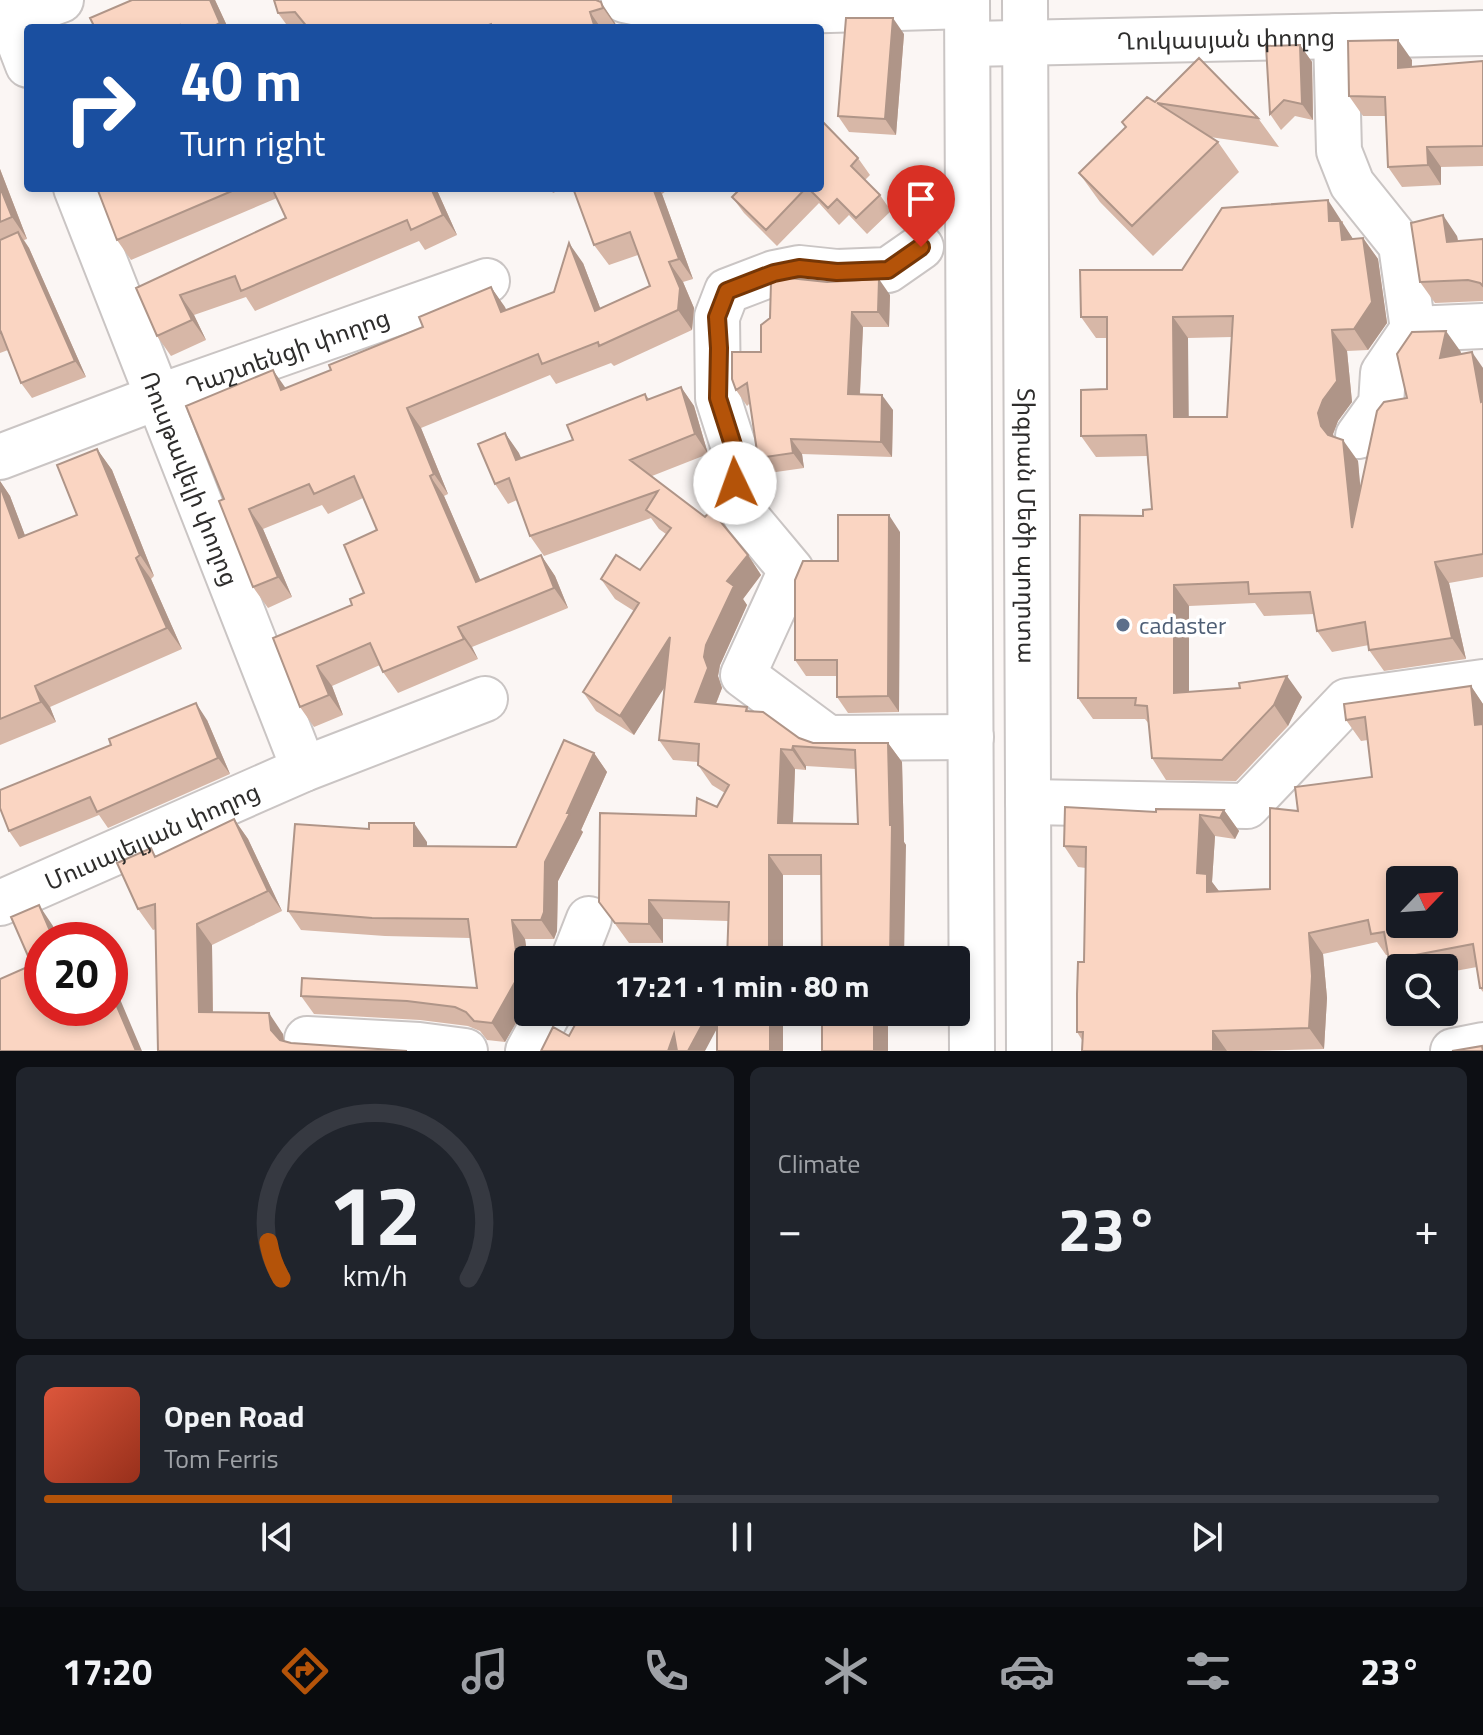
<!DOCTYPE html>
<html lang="en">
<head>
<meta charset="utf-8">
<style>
	:root { --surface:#171b24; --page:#20242c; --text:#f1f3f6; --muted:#9ea1a6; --line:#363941; --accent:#b45309 }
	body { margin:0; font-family:"Titillium Web","Noto Sans Armenian",sans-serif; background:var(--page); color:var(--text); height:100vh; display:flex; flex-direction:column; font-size:30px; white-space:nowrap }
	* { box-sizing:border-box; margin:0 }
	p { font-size:26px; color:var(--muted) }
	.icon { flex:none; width:44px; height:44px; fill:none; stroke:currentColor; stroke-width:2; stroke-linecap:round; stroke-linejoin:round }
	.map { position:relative; height:1051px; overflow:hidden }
	.sheet { display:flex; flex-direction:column; gap:16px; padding:16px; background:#0d0f14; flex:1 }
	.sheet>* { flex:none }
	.guide { position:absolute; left:24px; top:24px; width:800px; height:168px; border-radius:8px; box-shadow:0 4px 12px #0003; background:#1a4fa0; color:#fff; overflow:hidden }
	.needle { width:52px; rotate:65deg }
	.controls { position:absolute; left:1386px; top:866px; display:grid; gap:16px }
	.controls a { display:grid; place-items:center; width:72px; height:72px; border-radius:8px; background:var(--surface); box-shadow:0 4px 12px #0003; font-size:40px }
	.speed { position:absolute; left:24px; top:922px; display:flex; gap:16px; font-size:40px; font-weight:700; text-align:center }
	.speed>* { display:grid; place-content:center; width:104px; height:104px; border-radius:50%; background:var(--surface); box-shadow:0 4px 12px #0003; line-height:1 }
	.speed .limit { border:12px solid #d22; background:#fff; color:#111 }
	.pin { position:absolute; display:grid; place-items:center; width:68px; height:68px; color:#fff; margin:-82px -34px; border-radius:50% 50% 50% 0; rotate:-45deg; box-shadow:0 0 8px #0007 }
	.pin .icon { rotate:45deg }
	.me { position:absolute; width:88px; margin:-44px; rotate:357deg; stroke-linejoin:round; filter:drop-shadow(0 0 6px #0008) }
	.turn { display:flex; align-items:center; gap:28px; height:168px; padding:0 24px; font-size:36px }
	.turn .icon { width:104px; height:104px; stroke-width:2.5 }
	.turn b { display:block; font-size:56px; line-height:68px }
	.big { font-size:60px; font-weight:700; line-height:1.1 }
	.sheet .card { flex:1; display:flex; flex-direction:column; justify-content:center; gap:12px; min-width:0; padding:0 28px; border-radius:12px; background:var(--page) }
	.sheet .dial { align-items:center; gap:0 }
	.dial svg { height:208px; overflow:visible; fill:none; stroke:var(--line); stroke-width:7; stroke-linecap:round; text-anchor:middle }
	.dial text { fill:var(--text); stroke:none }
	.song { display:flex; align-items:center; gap:24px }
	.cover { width:96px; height:96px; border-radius:12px; background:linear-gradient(135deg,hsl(10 70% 55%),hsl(10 70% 35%)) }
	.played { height:8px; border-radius:4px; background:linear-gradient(90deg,var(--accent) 45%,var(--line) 45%) }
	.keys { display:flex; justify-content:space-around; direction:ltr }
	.heat { display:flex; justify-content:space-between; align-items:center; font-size:44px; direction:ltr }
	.sheet .tiles { flex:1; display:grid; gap:16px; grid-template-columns:1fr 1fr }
	.card:last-child { grid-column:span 2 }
	.trip { position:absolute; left:514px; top:946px; width:456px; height:80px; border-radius:8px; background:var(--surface); box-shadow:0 4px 12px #0003; font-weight:700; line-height:80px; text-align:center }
	.menu { display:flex; height:128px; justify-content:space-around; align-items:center; background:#090b0e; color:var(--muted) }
	.menu .icon { width:56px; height:56px }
	.menu .on { color:var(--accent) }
	.menu b { font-size:36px; color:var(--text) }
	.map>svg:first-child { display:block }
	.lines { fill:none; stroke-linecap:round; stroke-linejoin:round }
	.minor-casing { stroke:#cac5c4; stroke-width:48 }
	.major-casing { stroke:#cac5c4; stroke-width:48 }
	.minor { stroke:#fff; stroke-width:44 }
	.major { stroke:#fff; stroke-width:44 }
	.wall { fill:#d7b7a7; fill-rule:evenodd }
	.shaded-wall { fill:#af9588 }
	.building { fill:#fad5c2; stroke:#af9588; stroke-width:2; fill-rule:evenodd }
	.route-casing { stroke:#753606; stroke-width:20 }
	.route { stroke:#b45309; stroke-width:14 }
	.service-dot { fill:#5c6f8a; stroke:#fff; stroke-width:3 }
	.labels { text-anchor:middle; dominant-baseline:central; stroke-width:7; stroke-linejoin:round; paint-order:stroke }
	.street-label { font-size:24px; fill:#2e2d2c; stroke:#fff }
	.service-label { font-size:24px; fill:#4e5e75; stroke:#fff; text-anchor:start }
</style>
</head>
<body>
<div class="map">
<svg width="1483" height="1051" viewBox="0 0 1483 1051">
	<rect width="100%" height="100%" fill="#fbf6f4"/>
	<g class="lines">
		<g class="minor-casing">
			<g id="minor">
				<path d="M3 0 28 65"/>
				<path d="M624 0 689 14 967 6"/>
				<path d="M0 22 61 0"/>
				<path d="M1336 36 1339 151 1352 184 1401 245 1413 329 1483 326"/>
				<path id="s1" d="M968 44 1483 33"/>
				<path id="s2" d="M76 188 304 769"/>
				<path d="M921 247 888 270 837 272 799 268 774 273 727 291 717 317 718 398 733 445 735 483 745 515 791 570 743 675 828 738 971 737"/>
				<path d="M1358 436 1381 404 1383 373 1413 329"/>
				<path id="s3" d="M0 457 158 397 487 281"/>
				<path d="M1028 802 1247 806 1347 701 1483 682"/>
				<path id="s4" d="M0 903 304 769 485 699"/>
				<path d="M573 960 589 919"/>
				<path d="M307 1039 419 1045 465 1051"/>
				<path d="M528 1051 549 1012"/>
				<path d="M1453 1051 1483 1045"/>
			</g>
		</g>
		<g class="major-casing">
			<g id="major">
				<path d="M967 0 972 1051"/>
				<path id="s5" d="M1025 0 1029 1051"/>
			</g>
		</g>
		<use href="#minor" class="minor"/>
		<use href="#major" class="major"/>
	</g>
	<path class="wall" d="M215 0 228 28H95Z
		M600 2 615 23 617 28H289L278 13Z
		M904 34 896 135 849 132 838 116Z
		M1300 45 1312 62 1313 120 1295 116 1281 130 1270 114Z
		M1412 60V67L1483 61V166L1441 167V185L1402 187 1388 167 1386 116H1363L1349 96Z
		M1155 102 1258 118 1279 147 1210 137 1218 142 1239 172 1153 256 1100 202 1079 173 1126 128 1122 122Z
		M858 158 870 175 865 180 880 195 891 211 867 234 849 215 839 225 819 203 777 246 744 213 732 197 741 188H820Z
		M0 169 27 239 24 240 29 248 86 377 32 398 21 383 8 350 0 353Z
		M97 188H436L457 235 425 250 419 241 255 311 246 297 194 315 206 340 171 356 157 336 136 288 286 218 277 198 131 260 117 240Z
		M550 188H564L553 193Z
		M573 188H670L662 194 693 279 683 282 694 308 692 330 614 366 611 363 556 384 550 375 421 428 448 494 444 496 480 580 541 555 555 576 568 608 472 647 478 659 398 693 383 672 380 665 332 686 343 715 314 727 300 707 273 638 352 605 364 593 377 530 363 498 328 514 322 505 263 529 292 597 268 608 253 587 224 499 286 388 331 370 423 327 491 287 506 310 554 292 583 263 600 308 650 286 638 255 609 265 594 245Z
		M1343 221V225L1353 239 1363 238 1378 259 1387 323 1368 350 1347 351 1352 402 1338 421 1333 434 1334 437 1358 461 1360 488 1407 398 1461 352 1460 354 1483 368V577L1449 583 1466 659 1384 671 1369 650V645L1332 652 1317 631 1314 614 1264 616 1255 603 1189 606V692L1302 697 1288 726 1236 781 1166 780 1152 758 1149 724 1145 719H1093L1078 698 1143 516 1152 509 1147 456 1096 457 1081 436 1107 389V338H1096L1081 317 1182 270ZM1232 337 1227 417H1188V338Z
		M1457 236 1458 241 1483 239V301L1435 303 1420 282Z
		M890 295 889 327H863L860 395 893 410 892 457 802 454 804 468 769 473 758 458 750 403 747 406 736 390 761 352Z
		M681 387 694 406 708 454 652 476 748 555 761 575 743 599 747 605 720 665 718 676 722 688 716 704 747 707 749 711 799 738 813 743H888L902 762 904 842 906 845 821 875H783L728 921 663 919V943H629L599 902 696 816 717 807 725 793 712 785 698 765V762L673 760 659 740 664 687 634 735 596 711 583 692 634 611 615 599 601 579 640 570 666 534 659 529 651 518 544 556 530 536 517 500 508 504 495 484 505 433 521 458 573 440 645 394 649 399ZM806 766 856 769 858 824 793 823 795 769 806 770Z
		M97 449 112 470 154 576 151 579 182 649 50 707 56 722 0 745V481L10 496 25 536 77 515Z
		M900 532 899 712 848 713 837 697V676H806L795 660 838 561Z
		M1471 686 1483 704V992L1480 988 1477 967 1444 973V968H1400V976L1389 960 1388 955H1386L1377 942 1323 954 1327 998 1324 1049 1250 1051H1082V1040L1077 1032 1084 962 1086 868 1078 867 1064 846 1156 812 1224 810 1239 831 1235 839 1215 836 1212 882 1219 892 1270 889 1298 811 1372 777 1368 740 1361 741 1346 720Z
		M207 720 230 774 108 828 99 815 20 847 9 831Z
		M594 753 607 772 581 830 583 832 558 881 557 931 554 939H525L528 960V1002L505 1042 487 1040 480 1031 468 1026 420 1020 314 1014 301 996 477 988 470 938 385 936 301 930 288 911 427 842V846L516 847Z
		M234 819 248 839 282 911 212 945 213 1012 283 1034 284 1041 291 1043 158 1051 156 929 153 930 138 909 157 856Z"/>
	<path class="shaded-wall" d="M210 0H215L228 28H223L220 23Z
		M601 2 615 23 617 28 603 8Z
		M590 12 601 28H595Z
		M893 18 904 34 896 135 885 119Z
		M1398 40 1412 60 1411 88 1398 68Z
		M1300 45 1312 62 1313 120 1302 104Z
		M1427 147 1441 167V185L1428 165Z
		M0 169 27 239 12 217 0 187Z
		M431 188H436L457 235 443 215Z
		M653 188H658L662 194 693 279 679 259Z
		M1328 200 1355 242 1357 261 1329 221Z
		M1443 215 1457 236 1462 263 1447 242Z
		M18 232 29 248 86 377 75 361Z
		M1363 238 1378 259 1387 323 1368 350 1354 329Z
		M569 243 583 263 609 331 595 311Z
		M669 262 683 282 694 308 692 330 678 310Z
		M879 279 890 295 889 327 878 312Z
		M491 287 505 307 516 332 501 312Z
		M180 295 194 315 206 340 192 320Z
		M852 312 863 327 859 410 848 394Z
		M1173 317 1188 338 1189 438 1174 417Z
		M1332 330 1347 351 1352 402 1338 421 1333 434 1336 447 1321 426 1318 413Z
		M1446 331 1461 352 1454 379 1440 358Z
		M1472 352 1483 368V404L1481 402Z
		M273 370 287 390H281Z
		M681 387 694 406 708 454 695 434Z
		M882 395 893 410 892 457 881 442Z
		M407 408 421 428 448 494 434 474Z
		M505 433 519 453 530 479 516 460Z
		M791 439 802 454 804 468 793 453Z
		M1343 440 1358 461 1366 549 1352 528Z
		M97 449 112 470 154 576 140 555Z
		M430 476 444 496 490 602 476 582Z
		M0 481 10 496 34 559 19 538 0 486Z
		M249 509 263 529 292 597 278 577Z
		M889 515 900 532 899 712 888 696Z
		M541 555 555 576 568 608 554 588Z
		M748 555 761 575 743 599 747 605 720 665 718 676 722 688 709 721 695 702 706 645 727 581Z
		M136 558 151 579 182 649 167 628Z
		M1435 562 1449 583 1466 659 1452 638Z
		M1174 585 1189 606V714L1174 693Z
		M458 627 472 647 478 659 464 639Z
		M670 637 684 657 634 735 620 716Z
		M317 666 332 686 343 715 329 695Z
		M1287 676 1302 697 1288 726 1274 705Z
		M35 686 50 707 56 722 41 702Z
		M1471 686 1483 704V736L1475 725Z
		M196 703 207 720 230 774 218 758Z
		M888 743 902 762 904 842 906 845 904 960H890Z
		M793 746 806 766V770L792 750Z
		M781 749 795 769 792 843 778 823Z
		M594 753 607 772 581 830 583 832 558 881 557 931 554 939 541 920 545 862Z
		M1224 810 1239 831 1235 839 1220 818Z
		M1200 815 1215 836 1212 882 1222 895 1207 892 1197 873Z
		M234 819 248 839 282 911 268 891Z
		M414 823 427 842V865L414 846Z
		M769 855 783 875V960H769Z
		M649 900 663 919V943L649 924Z
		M39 905 53 926 59 940H54Z
		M512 920 525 939 528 960V1002L505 1042 492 1023Z
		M197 924 212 945 213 1033 199 1012Z
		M1309 933 1323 954 1327 998 1324 1049 1309 1028Z
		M110 983 117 992 142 1051H136L110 990Z
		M709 1012H715L721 1021 705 1051H688Z
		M770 1012H783V1051H770Z
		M874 1012H888V1051H874Z
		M269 1013 283 1034 285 1051 271 1030Z
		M1213 1031 1227 1051H1213Z
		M674 1034 683 1051H668Z"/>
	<path class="building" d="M132 0H210L220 23 210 28H181L180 25 174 28H95L90 18Z
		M274 0H596L601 2 603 8 590 12 595 28H492L491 24 481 28H308L295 12 278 13Z
		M846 18H893L885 119 838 116Z
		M1398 40V68L1483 61V146L1427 147 1428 165 1388 167 1385 97 1349 96 1348 41Z
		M1300 45 1302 104 1284 100 1270 114 1266 46Z
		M1199 58 1258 118 1157 103 1218 142 1132 226 1079 173 1126 127 1122 122 1147 97 1155 102Z
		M820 119 858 158 851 166 880 195 856 218 837 199 828 208 808 188H820Z
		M0 187 12 217 0 222Z
		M97 188H239L117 240Z
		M272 188H431L443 215 411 230 407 220 241 291 235 276 180 295 192 320 157 336 136 288 286 218Z
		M573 188H653L679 259 669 262 680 288 678 310 599 346 598 342 542 364 538 354 407 408 434 474 430 476 476 582 541 555 554 588 458 627 464 639 383 672 370 643 317 666 329 695 300 707 273 638 352 605 350 599 364 593 344 545 377 530 354 476 314 494 309 484 249 509 278 577 253 587 219 501 224 499 186 406 273 370 281 390 331 370 329 365 423 327 419 317 491 287 501 312 554 292 569 243 595 311 650 286 630 232 594 245Z
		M741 188H806L766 230 732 197Z
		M1328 200 1329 221H1340L1342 240 1363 238 1372 302 1354 329 1332 330 1337 381 1323 400 1318 413 1321 426 1328 435 1343 440 1352 528 1377 411 1384 402 1407 398 1397 354 1412 332 1446 331 1440 358 1472 352 1481 402 1483 401V554L1435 562 1452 638 1369 650 1365 622 1317 631 1310 592 1249 594 1248 582 1174 585V693L1240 688 1239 683 1287 676 1274 705 1222 760 1152 758 1147 706 1135 705 1136 698H1078L1080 515 1143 516V510L1152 509 1146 435 1081 436V390L1107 389V317H1081L1080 270H1182L1222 208ZM1233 316 1227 417H1174L1173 317Z
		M1443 215 1447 242 1483 239V286L1480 283 1468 280 1420 282 1411 223Z
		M18 232 75 361 21 383 1 332 0 333V240Z
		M789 278 827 282 879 279 878 312H852L848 394 882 395 881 442 791 439 793 453 758 458 747 383 736 390 732 379V352H761V325L770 318 771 282Z
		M681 387 695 434 630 460 705 517 711 510 748 555 727 581 734 586 706 645 704 657 708 668 695 702 747 707 746 711 763 712 799 738 813 743H888L890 825H892L890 960H822L821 855H769V960H727L729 902 649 900V924L615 923 599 902 600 813 696 816 697 798 717 807 729 785 698 765 699 744 659 740 670 637 620 716 583 692 639 603 601 579 616 555 640 570 671 528 646 510 658 491 530 536 509 478 495 484 478 444 505 433 516 460 573 440 567 425 645 394 647 400ZM793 746 855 750 858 824 778 823 781 749 792 750Z
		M97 449 140 555 136 558 167 628 35 686 41 702 0 719V486L19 538 77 515 57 465Z
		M838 515H889L888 696 837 697V660H795V580L803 561H838Z
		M1471 686 1475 725 1483 724V988H1480L1473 944 1389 960 1384 932 1371 934 1368 920 1309 933 1312 976 1309 1028 1213 1031V1051H1082L1083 1032H1077V994L1078 962H1084L1086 847 1064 846 1065 807 1156 812V809L1224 810 1220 818 1200 815 1197 873 1207 874V892L1270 889V808L1298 811 1295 787 1372 777 1365 717 1346 720 1344 704ZM1400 880H1444V924H1400Z
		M196 703 218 758 97 812 90 797 9 831 0 808V790L111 745 109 739Z
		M564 740 594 753 567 813H570L545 862 544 912 541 920H512L519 975 492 1023 474 1021 466 1012 455 1007 407 1001 301 996 302 978 477 988 468 919 372 918 288 911 295 824 369 829V823H414V846L516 847Z
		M234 819 268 891 197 924 199 1012 269 1013 271 1030 280 1040 291 1043 407 1051H158L155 904 138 909 117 863 151 848 155 857Z
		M39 905 54 940H42V1008H110V990L136 1051H0V979L32 965 11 917Z
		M614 953 627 960H610Z
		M582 1012H709L688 1051H677L674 1034 668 1051H541L553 1027 569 1036Z
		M717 1012H770V1051H717Z
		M822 1012H874V1051H822Z
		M1482 1046 1483 1051H1452Z"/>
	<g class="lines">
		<g class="route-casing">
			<path id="route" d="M735 483 733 445 718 398 719 348 717 317 727 291 774 273 799 268 837 272 888 270 921 247"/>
		</g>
		<use href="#route" class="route"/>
	</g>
	<circle class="service-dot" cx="1123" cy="625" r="8"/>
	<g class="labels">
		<g class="street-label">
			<text stroke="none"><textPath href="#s1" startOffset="258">Ղուկասյան փողոց</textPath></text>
			<text stroke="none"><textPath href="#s3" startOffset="306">Դաշտենցի փողոց</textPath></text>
			<text stroke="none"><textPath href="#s2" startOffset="312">Ռուսթավելի փողոց</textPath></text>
			<text stroke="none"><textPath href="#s5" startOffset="526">Տիգրան Մեծի պողոտա</textPath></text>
			<text stroke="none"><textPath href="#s4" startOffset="166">Մուսայելյան փողոց</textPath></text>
		</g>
		<g class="service-label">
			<text x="1139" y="625">cadaster</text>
		</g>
	</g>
</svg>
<div class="controls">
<a><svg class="needle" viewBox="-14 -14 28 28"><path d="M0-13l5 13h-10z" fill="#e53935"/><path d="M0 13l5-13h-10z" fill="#9ea1a6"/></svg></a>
<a><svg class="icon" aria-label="search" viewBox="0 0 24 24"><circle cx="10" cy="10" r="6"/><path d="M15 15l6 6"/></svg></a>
</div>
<div class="speed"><div class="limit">20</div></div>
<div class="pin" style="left:921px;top:247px;background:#d93025"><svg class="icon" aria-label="arrive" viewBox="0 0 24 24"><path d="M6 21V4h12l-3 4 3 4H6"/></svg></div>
<svg class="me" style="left:735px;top:483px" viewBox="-20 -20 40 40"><circle r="19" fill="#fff"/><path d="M0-13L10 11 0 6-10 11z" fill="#b45309"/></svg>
<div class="trip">17:21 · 1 min · 80 m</div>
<div class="guide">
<div class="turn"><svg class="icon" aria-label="right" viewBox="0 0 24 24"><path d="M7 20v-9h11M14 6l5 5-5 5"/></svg><div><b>40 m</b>Turn right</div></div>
</div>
</div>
<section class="sheet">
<div class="tiles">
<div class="card dial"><svg viewBox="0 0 100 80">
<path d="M14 69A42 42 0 1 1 86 69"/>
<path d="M14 69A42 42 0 0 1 9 55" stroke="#b45309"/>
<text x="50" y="56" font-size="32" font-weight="700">12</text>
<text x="50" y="72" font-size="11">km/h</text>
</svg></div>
<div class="card"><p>Climate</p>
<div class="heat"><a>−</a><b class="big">23°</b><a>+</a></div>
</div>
<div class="card">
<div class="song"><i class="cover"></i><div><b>Open Road</b><p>Tom Ferris</p></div></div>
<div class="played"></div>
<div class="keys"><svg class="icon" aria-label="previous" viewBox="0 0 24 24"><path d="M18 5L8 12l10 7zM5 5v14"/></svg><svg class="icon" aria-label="pause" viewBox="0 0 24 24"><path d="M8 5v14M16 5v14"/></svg><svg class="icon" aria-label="next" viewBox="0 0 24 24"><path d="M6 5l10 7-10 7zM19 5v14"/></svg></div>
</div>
</div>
</section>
<nav class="menu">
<b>17:20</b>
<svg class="icon on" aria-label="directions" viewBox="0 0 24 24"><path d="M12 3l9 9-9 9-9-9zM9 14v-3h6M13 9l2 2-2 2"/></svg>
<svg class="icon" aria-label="music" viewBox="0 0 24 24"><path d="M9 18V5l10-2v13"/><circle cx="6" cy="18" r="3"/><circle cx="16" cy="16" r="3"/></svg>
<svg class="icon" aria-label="phone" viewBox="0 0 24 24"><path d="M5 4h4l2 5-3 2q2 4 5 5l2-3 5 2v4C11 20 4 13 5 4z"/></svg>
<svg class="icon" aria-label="climate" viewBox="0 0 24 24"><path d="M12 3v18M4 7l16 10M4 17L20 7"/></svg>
<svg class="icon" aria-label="car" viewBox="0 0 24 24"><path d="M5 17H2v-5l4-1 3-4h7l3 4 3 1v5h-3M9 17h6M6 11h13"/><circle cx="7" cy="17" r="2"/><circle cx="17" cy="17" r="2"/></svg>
<svg class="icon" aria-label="filters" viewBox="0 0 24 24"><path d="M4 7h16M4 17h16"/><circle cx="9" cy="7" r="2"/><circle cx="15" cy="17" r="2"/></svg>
<b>23°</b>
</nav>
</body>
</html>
